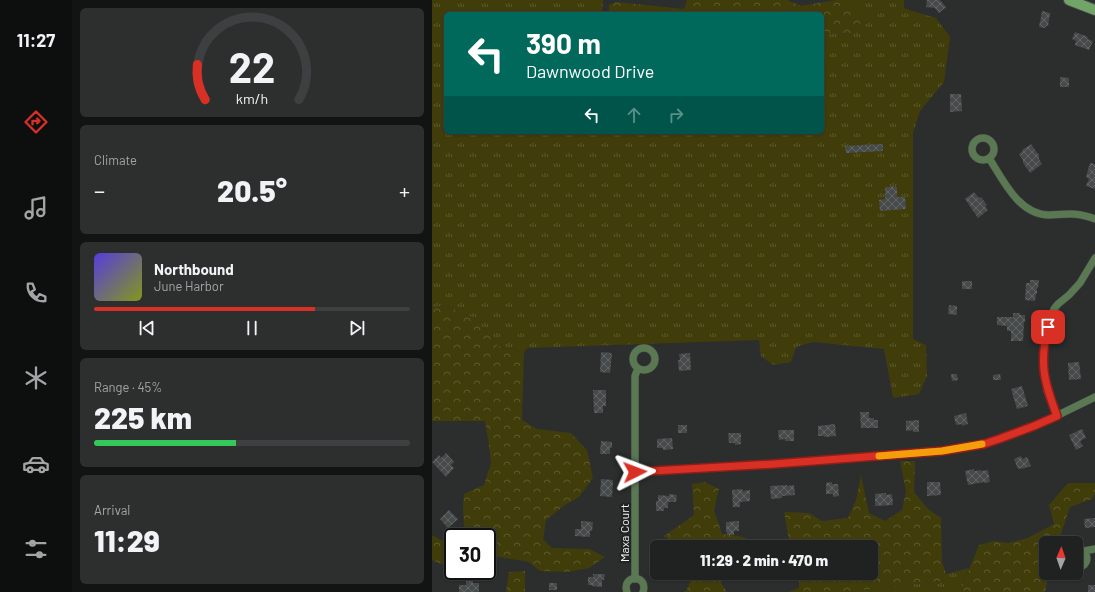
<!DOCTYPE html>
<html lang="en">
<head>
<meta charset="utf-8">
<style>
	:root { --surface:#202222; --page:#2d2f2f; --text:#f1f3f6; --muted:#a2a4a5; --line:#3d3f40; --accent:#d93025 }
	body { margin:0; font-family:Barlow,sans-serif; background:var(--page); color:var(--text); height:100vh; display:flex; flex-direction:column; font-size:15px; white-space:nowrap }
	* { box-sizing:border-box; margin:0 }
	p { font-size:13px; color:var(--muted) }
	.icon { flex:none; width:22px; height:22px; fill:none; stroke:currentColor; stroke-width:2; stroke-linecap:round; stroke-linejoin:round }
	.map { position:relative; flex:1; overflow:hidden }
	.sheet { display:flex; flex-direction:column; gap:8px; padding:8px; background:#121313; width:360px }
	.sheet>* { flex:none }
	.banner { position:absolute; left:12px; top:12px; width:380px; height:122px; border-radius:6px; box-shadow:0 1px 3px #0004,0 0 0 1px var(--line); background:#00695c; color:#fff; overflow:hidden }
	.needle { width:26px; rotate:2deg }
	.tools { position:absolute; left:607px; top:536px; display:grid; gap:8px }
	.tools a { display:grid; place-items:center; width:44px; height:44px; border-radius:6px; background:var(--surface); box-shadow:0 1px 3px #0004,0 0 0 1px var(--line); font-size:20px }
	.speed { position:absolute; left:12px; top:528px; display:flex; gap:8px; font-size:20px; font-weight:700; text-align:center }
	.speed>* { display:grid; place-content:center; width:52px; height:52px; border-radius:50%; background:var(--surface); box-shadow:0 1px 3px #0004,0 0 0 1px var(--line); line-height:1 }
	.speed .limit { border:2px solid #111; border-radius:6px; background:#fff; color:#111 }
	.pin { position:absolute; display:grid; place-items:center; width:34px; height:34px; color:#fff; margin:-17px; border-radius:8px; box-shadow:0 2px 6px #0006 }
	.me { position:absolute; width:44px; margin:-22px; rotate:87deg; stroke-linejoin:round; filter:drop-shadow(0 0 3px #0008) }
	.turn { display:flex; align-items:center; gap:14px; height:84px; padding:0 16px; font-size:18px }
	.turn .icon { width:52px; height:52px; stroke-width:2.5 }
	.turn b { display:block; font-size:28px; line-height:34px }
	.lanes { display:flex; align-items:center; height:38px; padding:0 16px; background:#0003; justify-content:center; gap:20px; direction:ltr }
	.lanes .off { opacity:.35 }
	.big { font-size:30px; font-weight:800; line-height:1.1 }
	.sheet .card { flex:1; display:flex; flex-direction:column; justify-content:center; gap:6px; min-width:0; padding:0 14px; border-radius:6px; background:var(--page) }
	.sheet .dial { align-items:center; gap:0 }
	.dial svg { height:104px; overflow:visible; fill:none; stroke:var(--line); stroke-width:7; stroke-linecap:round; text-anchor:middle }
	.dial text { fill:var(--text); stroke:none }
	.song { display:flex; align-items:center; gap:12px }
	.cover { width:48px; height:48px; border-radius:6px; background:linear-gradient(135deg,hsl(250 70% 55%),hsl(70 70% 35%)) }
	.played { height:4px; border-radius:2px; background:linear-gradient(90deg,var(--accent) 70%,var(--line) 70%) }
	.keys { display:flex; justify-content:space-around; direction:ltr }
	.heat { display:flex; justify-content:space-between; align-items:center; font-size:22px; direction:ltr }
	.charge { height:6px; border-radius:3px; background:linear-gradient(90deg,#34c759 45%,var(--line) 0) }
	.trip { position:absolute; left:218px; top:540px; width:228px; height:40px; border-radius:6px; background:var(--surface); box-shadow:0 1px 3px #0004,0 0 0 1px var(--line); font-weight:800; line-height:40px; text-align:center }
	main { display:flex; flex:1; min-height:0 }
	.menu { display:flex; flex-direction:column; width:72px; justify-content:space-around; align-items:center; background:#0d0e0e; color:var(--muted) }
	.menu .icon { width:28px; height:28px }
	.menu .active { color:var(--accent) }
	.menu b { font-size:18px; color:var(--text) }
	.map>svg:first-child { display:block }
	.grass { fill:url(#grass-tufts) }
	.forest { fill:url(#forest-crowns) }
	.building { fill:url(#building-cross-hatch) }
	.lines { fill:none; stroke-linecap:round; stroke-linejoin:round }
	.minor-casing { stroke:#474a49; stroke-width:8 }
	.secondary-casing { stroke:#474a49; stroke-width:12 }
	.minor { stroke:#5a7953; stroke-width:7 }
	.secondary { stroke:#71a467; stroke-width:10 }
	.route-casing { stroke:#8d1f18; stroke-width:10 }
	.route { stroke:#d93025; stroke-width:7 }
	.slow { stroke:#f59e0b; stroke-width:7 }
	.labels { text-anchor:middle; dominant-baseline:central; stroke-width:4; stroke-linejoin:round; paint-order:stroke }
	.street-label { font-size:12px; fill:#f3f5f4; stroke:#212423 }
</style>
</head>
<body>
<main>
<nav class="menu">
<b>11:27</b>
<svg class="icon active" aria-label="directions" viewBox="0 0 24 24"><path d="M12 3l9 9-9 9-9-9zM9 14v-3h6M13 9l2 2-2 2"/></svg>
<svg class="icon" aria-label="music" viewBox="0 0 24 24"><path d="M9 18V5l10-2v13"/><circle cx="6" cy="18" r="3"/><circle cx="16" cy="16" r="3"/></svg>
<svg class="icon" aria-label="phone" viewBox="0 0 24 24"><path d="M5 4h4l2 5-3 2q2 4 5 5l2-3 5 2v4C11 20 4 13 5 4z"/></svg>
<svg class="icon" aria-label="climate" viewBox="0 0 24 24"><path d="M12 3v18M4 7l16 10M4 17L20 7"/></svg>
<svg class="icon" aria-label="car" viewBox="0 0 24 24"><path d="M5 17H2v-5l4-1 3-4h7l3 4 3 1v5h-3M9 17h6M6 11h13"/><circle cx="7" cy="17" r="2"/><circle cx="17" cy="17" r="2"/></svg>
<svg class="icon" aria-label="filters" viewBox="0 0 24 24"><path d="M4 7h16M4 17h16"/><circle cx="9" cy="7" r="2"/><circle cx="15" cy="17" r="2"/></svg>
</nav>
<section class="sheet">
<div class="card dial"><svg viewBox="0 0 100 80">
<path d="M14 69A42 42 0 1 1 86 69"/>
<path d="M14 69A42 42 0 0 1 8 42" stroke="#d93025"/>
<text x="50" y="56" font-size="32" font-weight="700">22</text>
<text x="50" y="72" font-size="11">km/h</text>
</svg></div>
<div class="card"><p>Climate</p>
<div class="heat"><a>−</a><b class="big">20.5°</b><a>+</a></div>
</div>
<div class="card">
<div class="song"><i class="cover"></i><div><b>Northbound</b><p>June Harbor</p></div></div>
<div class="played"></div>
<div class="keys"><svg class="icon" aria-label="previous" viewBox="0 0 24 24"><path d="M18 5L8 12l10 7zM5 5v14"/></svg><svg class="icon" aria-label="pause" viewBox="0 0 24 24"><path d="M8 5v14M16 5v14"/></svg><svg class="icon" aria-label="next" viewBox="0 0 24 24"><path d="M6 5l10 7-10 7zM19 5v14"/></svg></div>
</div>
<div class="card"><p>Range · 45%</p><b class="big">225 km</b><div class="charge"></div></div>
<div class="card"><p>Arrival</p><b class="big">11:29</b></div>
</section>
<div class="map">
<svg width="663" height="592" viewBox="0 0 663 592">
	<defs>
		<pattern id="grass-tufts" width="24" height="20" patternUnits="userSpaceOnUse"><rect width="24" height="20" fill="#403d0b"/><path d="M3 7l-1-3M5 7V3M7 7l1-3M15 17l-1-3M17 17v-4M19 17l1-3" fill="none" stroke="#5c5a2f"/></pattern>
		<pattern id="forest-crowns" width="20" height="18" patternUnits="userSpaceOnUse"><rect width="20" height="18" fill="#403d0b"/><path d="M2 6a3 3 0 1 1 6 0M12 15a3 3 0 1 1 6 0" fill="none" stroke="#5c5a2f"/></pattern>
		<pattern id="building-cross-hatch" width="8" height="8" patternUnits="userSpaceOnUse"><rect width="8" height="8" fill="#474a4b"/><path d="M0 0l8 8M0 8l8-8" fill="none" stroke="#626566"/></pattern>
	</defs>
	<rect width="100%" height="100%" fill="#2b2e2d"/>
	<path class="grass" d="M0 0H171L170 14H14V132H390V33L419 34 409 0H472V8L480 11 504 18 518 37 512 82 488 111 481 133V339L494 345 495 376 487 394 461 398 452 349 381 342 364 347 359 362 341 365 329 356 327 340 95 348 92 353 66 346 44 319 15 306 0 307Z
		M537 568 531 584 530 592H413L509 581 514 574Z"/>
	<path class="forest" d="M255 0H355L369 6 404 0H410L426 9 429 13 428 26 419 34 390 33V14H177V5L184 2 252 9Z
		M15 306 44 319 66 346 92 353 90 420 105 429 139 433 155 450 161 478 147 497 133 505 114 520 111 539 120 548 157 549 173 557 157 568 135 572 108 571 97 562 55 555V537H21V563L14 566 0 560V535L9 540 22 537 32 528 31 508 32 494 52 485 59 463 57 445 53 421H0V307Z
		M468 461H483L482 492 496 509 509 518 510 562 514 574 509 581 413 592H357L367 588V573H439V547H359L356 535 352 512 377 513 390 521 416 518 424 500 429 475 437 513 453 521 470 510 474 491Z
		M273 482 287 489 282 510 290 534 307 536 335 545 334 547H245L232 536 262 515 260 484Z
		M636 483H663V493L660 499 638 507 629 534 624 543H614V573H617L613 592H530L531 584 547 545 562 541 576 543 596 538 622 524 617 505Z
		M93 571V592H74L77 572Z
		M262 573H293L289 583 295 592H251L254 591Z"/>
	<path class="building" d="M495 0H508L514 7 507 13 503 8 494 7Z
		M610 11 618 13 616 26H614L613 28 607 27Z
		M643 32 656 37 655 39 661 41 657 50 643 45 644 41 640 39Z
		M628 77 637 78V87H628Z
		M518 94H529L530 111 518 112Z
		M451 144V151L414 153 413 146Z
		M599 144 606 154H607V159L610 164 598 173 591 163V160L587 154 591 151 590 150Z
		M658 163 663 164V189L654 186 657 179 654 177Z
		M453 187H465V197H473L474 209 448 211 447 200 453 199Z
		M542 192 547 198 549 197 555 205 553 206 556 210 546 218 533 199Z
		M598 280H607L606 288H605V294H604L603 301 593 300 594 283H598Z
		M530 281H540V289H530Z
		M517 305 525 306V315L516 314Z
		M581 313H588V315H593V322H592L591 341H579V331H575V326L565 325V317H581Z
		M169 352 180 353 178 373 168 372Z
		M258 353 259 370 247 371 246 360H248L247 354Z
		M647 362 649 379 637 380 636 363Z
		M519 374H525L526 380 520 381Z
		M568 374 569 380H561V375Z
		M590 386 596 406 585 409 579 389Z
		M161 390H174V406H171V413H162Z
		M428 412H437V418H442V420H446V428H429Z
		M534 413 536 424 530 426V424L524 425 522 416Z
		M487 420V432H481V430L474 431V421Z
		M403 424 404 436 392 437V436H386V426Z
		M246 425H255V433H246Z
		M650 429 654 438 648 441 651 446 644 450 637 435Z
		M346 430H362V441H353V439L347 440Z
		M296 433H309V444L303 445V443H297Z
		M240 438 241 449 231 450V448H225V439Z
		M169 441 180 442V448H178V454H168Z
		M14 453 22 462 19 465 22 468 14 477 0 462 7 455 9 458Z
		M589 456 590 459 595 457 599 466 590 469V468L586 469 582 459Z
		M542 469V471L549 470V471L556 470 558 482 552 483V482L536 485 533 471Z
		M169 479 181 480 180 497 168 496Z
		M400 482V484H406L407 496 401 497V494H394V483Z
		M495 482H508L509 495 495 496Z
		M355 485V486L362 485 363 495 350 496V498L339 499 338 486Z
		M310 489 311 491 318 490V501L308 502V507H301L300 490Z
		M454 493V495L460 494 461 505 443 506V494Z
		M237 494 245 495 244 502H236V508H232V511H224V501H226V495L237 496Z
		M17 510 26 519 16 528 8 519Z
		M663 518V527L653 528 652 519Z
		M149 521 161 522 160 531H158V537L143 536V529H149Z
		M307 521V531H302V535H295V532H294V522Z
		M161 574H173L172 580H170V587L160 586V585H156V577H161Z
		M34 581H41V583H47V592H27V585H34Z
		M117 583H125V590H117Z
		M656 585H663V592H656Z"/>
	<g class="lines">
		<g class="minor-casing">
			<path id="minor" d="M540 149a11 11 0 1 1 22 0a11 11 0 1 1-22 0Z
				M557 158C571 180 587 215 617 215 637 214 644 212 663 219
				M201 359a11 11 0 1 1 22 0a11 11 0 1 1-22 0Z
				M625 416 615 391 611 366 612 346 616 327 622 309 626 304 637 295 648 283 663 258
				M203 472 342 464 510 451 552 444 580 435 612 422 663 397
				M644 548 649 549 652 551 663 549
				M644 568C654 567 658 559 652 551
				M203 579V376L206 368
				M195 592C189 574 217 574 211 592"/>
		</g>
		<g class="secondary-casing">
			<path id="secondary" d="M637 0 663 10"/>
		</g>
		<use href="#minor" class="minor"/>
		<use href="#secondary" class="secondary"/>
	</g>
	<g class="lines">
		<g class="route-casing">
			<path id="route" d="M203 472 342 464 510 451 552 444 567 439 602 426 625 416C612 382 607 363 616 327"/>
		</g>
		<use href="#route" class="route"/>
		<path class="slow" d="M447 456 510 451 550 444"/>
	</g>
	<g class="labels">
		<g class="street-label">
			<text transform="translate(192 533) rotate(-90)">Maxa Court</text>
		</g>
	</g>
</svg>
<div class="tools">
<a><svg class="needle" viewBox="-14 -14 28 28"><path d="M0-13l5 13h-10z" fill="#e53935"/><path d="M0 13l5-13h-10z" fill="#a2a4a5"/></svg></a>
</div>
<div class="speed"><div class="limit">30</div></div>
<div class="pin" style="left:616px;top:327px;background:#d93025"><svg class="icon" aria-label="arrive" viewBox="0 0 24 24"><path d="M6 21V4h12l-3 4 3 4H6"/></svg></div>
<svg class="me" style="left:203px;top:472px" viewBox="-20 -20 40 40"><path d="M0-17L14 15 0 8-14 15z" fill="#d93025" stroke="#fff" stroke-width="4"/></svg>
<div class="trip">11:29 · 2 min · 470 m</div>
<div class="banner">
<div class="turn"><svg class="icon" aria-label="left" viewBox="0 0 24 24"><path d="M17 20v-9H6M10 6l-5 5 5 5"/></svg><div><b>390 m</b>Dawnwood Drive</div></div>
<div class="lanes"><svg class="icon" aria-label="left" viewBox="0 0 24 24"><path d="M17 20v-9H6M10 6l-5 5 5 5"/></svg><svg class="icon off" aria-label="ahead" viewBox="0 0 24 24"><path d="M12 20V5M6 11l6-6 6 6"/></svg><svg class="icon off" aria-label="right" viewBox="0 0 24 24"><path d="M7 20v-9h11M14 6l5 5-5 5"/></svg></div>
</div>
</div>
</main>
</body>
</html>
